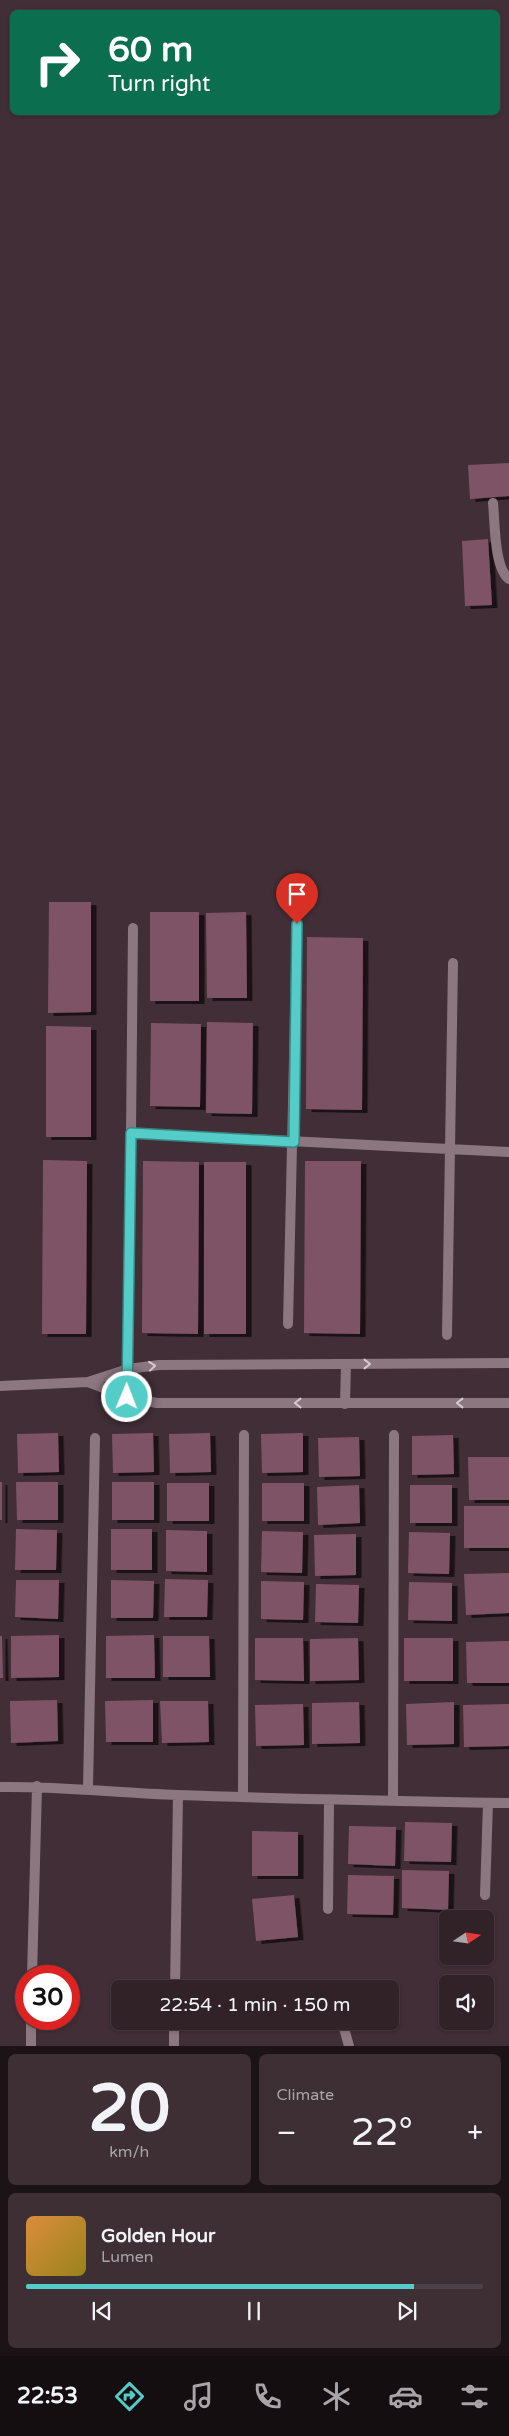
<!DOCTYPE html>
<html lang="en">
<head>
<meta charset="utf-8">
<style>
	:root { --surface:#312228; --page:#3d2f34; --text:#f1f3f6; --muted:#a8a4a8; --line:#4c3f45; --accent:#54cdc8 }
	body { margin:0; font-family:"Varela Round",sans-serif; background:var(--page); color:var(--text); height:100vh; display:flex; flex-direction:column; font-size:19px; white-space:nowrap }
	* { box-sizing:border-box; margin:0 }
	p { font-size:16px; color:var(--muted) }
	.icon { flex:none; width:28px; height:28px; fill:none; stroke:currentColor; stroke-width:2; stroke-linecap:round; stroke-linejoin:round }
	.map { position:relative; height:2046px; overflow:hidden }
	.sheet { display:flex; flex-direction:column; gap:8px; padding:8px; background:#1b1316; flex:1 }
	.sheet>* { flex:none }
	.hud { position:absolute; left:10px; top:10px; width:490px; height:105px; border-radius:8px; box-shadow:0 1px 4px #0004,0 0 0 1px var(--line); background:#0b6e4f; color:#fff; overflow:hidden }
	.needle { width:32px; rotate:77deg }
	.buttons { position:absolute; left:439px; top:1910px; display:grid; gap:10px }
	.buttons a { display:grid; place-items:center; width:55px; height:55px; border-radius:8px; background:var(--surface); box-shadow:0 1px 4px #0004,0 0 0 1px var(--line); font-size:25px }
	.speed { position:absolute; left:15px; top:1965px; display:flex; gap:10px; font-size:25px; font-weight:700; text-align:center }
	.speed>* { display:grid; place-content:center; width:65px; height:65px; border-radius:50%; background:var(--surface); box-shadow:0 1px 4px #0004,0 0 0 1px var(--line); line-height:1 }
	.speed .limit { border:8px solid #d22; background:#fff; color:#111 }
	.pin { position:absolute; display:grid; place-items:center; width:42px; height:42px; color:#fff; margin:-51px -21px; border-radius:50% 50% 50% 0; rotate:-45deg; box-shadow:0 0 5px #0007 }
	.pin .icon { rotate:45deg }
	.me { position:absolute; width:55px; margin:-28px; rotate:1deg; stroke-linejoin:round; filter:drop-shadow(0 0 4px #0008) }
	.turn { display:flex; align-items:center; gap:18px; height:105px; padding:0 15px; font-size:22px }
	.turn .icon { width:65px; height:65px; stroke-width:2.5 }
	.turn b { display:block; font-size:35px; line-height:42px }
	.big { font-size:38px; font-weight:600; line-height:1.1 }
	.sheet .widget { flex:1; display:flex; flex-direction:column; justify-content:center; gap:8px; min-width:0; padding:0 18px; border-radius:8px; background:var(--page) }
	.sheet .dial { align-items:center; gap:0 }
	.dial b { font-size:65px; line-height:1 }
	.song { display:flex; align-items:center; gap:15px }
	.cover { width:60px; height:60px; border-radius:8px; background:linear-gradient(135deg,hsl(30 70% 55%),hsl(50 70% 35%)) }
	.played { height:5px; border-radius:2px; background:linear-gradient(90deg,var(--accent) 85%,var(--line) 85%) }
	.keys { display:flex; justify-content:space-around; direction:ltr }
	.heat { display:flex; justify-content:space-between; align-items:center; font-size:28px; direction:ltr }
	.sheet .tiles { flex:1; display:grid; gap:8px; grid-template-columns:1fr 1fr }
	.widget:last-child { grid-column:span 2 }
	.trip { position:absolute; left:111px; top:1980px; width:288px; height:50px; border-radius:8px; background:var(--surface); box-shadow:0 1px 4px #0004,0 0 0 1px var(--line); font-weight:600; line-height:50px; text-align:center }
	.menu { display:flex; height:80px; justify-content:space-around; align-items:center; background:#140e10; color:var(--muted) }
	.menu .icon { width:35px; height:35px }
	.menu .on { color:var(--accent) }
	.menu b { font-size:22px; color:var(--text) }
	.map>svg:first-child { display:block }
	.building { fill:#7f5366; filter:url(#shadow) }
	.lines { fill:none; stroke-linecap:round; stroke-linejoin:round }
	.service { stroke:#8c767f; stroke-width:10 }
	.minor { stroke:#8c767f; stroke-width:10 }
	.oneway { stroke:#d8c9cf }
	.route-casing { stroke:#378582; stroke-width:12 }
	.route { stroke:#54cdc8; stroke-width:9 }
</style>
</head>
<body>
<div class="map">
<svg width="509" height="2046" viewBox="0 0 509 2046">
	<defs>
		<filter id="shadow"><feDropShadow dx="5.5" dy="3" stdDeviation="0" flood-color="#0009"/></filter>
	</defs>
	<rect width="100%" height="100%" fill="#412e36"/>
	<path class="building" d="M509 463V496L470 499 468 465Z
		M488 539 492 605 465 606 462 541Z
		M49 902H91V1012L48 1013Z
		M150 912H199V1001H150Z
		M246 912 247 998H207L206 913Z
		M307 937 363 938 362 1110 306 1109Z
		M207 1022 253 1023 252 1114 206 1113Z
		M151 1023 201 1024 200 1107 150 1106Z
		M46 1026 91 1027V1137H46Z
		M43 1160 87 1161 86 1334H42Z
		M143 1161 199 1162 198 1334 142 1333Z
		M305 1161H361L360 1334 304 1333Z
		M204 1162H246V1334H204Z
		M58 1433 59 1472 18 1473 17 1434Z
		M153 1433 154 1472 113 1473 112 1434Z
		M210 1433 211 1472 170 1473 169 1434Z
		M303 1433V1472L262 1473 261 1434Z
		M453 1435 454 1474 412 1475V1436Z
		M359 1437 360 1476 319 1477 318 1438Z
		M468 1457H509V1500H469Z
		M0 1482H2V1520H0Z
		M16 1482H58V1520H17Z
		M112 1482H154V1520H112Z
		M167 1483H209V1521H167Z
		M262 1483H304V1521H262Z
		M359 1485 360 1523 318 1525 317 1487Z
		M410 1485H452V1523H410Z
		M464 1506H509V1548H464Z
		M16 1529 57 1530 56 1570H15Z
		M111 1529H152V1570H111Z
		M166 1530 207 1531V1572L166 1571Z
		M262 1531 303 1532 302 1573 261 1572Z
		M409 1532 450 1533 449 1574 408 1573Z
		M356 1534V1575L315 1576 314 1535Z
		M509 1573V1613L466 1615 464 1574Z
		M165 1579 208 1580 207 1617H164Z
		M16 1580H59L58 1619 15 1617Z
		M111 1580 154 1581 153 1618H111Z
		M261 1581 304 1582 303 1620 261 1619Z
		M409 1582 452 1583V1621L408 1620Z
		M316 1584 359 1585 358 1623 315 1622Z
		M59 1635V1677L11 1678V1636Z
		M154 1635 155 1678H106V1636Z
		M0 1636H2L3 1678H0Z
		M163 1636H209L210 1677H163Z
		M255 1638H303L304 1681 255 1680Z
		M358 1638 359 1680 310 1681V1639Z
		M404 1638H453V1681H404Z
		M509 1641V1683H467L466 1642Z
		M57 1700 58 1741 11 1743 10 1701Z
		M153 1700V1742H106L105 1701Z
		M160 1701H208L209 1742 162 1743Z
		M359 1702 360 1743 312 1744V1703Z
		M454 1702V1744L407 1745 406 1704Z
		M303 1704 304 1745 256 1746 255 1705Z
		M509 1704V1746L464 1747 463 1705Z
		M405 1822 452 1823 451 1862 404 1861Z
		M349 1826 396 1827 395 1866 348 1864Z
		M252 1831 298 1832V1876H252Z
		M402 1870 449 1871 448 1910 402 1908Z
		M348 1875 394 1876 393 1915 347 1914Z
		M294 1895 298 1937 256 1941 252 1899Z"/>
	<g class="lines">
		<path class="service" d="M493 503C495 522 494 568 509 579"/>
		<path class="minor" d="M131 1133 133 928
			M288 1324 297 924
			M447 1335 453 963
			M88 1382 127 1397 157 1403H509
			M0 1386 88 1382 128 1369 159 1365 509 1363
			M127 1397 131 1133 509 1152
			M345 1404 346 1364
			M0 1787C60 1786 119 1793 178 1795 289 1799 399 1801 509 1803
			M88 1789 95 1438
			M243 1796 244 1435
			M393 1799 394 1435
			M485 1895 488 1803
			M328 1909 329 1801
			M32 1976 37 1786
			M175 1989 178 1795
			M342 2021 349 2046
			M31 2046V2019
			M174 2046V2021"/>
	</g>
	<defs><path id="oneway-chevron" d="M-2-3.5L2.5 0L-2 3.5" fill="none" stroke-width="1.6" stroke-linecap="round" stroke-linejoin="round" transform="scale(1.25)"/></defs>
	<g class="oneway">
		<use href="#oneway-chevron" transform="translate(367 1364)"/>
		<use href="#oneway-chevron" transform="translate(152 1366) rotate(-6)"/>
		<use href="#oneway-chevron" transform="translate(298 1403) rotate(-180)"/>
		<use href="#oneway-chevron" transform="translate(460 1403) rotate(180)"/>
	</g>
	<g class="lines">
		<g class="route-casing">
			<path id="route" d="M127 1397 131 1133 294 1142 297 924"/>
		</g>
		<use href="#route" class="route"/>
	</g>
</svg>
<div class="buttons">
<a><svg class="needle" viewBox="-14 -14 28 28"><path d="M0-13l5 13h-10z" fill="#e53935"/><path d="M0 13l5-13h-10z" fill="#a8a4a8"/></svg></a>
<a><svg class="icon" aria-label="sound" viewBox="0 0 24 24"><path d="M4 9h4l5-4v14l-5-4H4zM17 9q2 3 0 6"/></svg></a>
</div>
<div class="speed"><div class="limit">30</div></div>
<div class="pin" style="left:297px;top:924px;background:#d93025"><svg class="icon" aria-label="arrive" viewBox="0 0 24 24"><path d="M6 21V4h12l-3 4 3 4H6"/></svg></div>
<svg class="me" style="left:127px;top:1397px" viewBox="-20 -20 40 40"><circle r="17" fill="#54cdc8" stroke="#fff" stroke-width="3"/><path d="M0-11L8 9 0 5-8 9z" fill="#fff"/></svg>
<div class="trip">22:54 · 1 min · 150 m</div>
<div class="hud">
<div class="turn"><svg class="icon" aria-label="right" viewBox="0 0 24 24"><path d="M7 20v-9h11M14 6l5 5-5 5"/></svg><div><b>60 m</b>Turn right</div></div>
</div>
</div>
<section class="sheet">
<div class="tiles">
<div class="widget dial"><b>20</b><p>km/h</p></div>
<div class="widget"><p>Climate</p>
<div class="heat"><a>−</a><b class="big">22°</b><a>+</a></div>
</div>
<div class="widget">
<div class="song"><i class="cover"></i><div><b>Golden Hour</b><p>Lumen</p></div></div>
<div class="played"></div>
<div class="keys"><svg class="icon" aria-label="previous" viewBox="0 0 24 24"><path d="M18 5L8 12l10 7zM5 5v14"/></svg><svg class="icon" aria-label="pause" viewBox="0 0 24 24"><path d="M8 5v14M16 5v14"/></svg><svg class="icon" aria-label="next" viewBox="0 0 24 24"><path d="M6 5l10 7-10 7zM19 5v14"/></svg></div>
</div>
</div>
</section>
<nav class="menu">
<b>22:53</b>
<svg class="icon on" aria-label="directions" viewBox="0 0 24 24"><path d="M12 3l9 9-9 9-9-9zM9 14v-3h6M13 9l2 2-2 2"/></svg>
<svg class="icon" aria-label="music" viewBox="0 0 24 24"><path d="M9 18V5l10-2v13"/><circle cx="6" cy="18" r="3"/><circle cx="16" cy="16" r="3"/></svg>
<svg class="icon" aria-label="phone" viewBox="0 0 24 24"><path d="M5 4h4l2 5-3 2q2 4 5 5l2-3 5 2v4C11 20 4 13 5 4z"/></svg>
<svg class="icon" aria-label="climate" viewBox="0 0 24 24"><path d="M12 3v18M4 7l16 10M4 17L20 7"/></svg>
<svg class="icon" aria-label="car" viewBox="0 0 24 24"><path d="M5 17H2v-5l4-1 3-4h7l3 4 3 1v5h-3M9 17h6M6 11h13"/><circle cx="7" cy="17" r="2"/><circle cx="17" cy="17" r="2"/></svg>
<svg class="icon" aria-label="filters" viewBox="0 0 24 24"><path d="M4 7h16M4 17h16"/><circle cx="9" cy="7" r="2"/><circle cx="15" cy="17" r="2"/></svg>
</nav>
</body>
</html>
